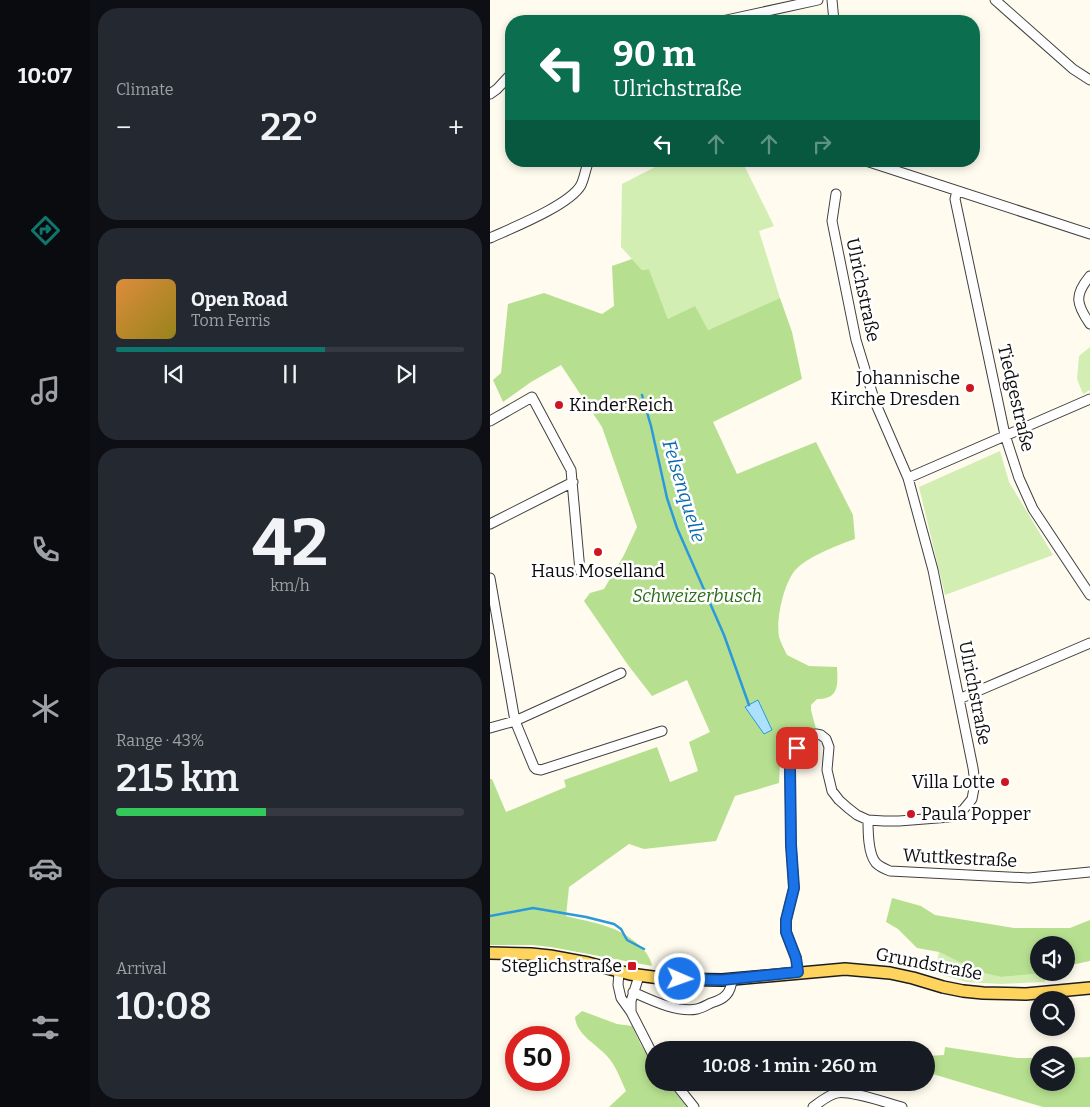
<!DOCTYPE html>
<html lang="en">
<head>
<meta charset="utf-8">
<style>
	:root { --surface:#171b24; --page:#242831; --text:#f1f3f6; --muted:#9ea1a6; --line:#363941; --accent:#0f766e }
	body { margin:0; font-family:Bitter,serif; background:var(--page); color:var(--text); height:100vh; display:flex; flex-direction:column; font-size:19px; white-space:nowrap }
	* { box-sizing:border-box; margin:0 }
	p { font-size:16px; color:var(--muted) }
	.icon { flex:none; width:28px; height:28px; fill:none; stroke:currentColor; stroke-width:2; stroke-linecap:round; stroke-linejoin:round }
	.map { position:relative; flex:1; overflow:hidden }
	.side { display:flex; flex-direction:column; gap:8px; padding:8px; background:#0d0f14; width:400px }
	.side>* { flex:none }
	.banner { position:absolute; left:15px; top:15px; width:475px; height:152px; border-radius:20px; box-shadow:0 2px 8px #0003; background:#0b6e4f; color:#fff; overflow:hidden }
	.tools { position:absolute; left:540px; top:936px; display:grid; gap:10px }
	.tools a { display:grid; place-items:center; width:45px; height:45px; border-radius:50%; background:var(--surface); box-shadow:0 2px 8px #0003; font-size:25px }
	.speed { position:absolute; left:15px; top:1026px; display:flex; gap:10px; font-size:25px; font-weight:700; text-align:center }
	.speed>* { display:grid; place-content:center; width:65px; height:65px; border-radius:50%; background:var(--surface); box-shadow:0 2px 8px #0003; line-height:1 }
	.speed .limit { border:8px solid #d22; background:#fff; color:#111 }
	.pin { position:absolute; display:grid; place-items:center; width:42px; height:42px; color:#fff; margin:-21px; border-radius:10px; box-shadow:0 2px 8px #0006 }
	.me { position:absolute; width:55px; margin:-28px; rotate:92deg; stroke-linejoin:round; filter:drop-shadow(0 0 4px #0008) }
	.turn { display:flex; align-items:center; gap:18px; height:105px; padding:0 25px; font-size:22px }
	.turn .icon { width:65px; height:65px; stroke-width:2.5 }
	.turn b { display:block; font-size:35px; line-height:42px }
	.lanes { display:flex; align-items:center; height:48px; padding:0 25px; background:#0003; justify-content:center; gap:25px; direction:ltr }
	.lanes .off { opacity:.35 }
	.big { font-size:38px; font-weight:600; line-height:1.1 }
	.side .widget { flex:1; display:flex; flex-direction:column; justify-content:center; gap:8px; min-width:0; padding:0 18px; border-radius:20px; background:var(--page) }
	.side .dial { align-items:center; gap:0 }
	.dial b { font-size:65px; line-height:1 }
	.song { display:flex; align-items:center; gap:15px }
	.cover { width:60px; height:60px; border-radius:8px; background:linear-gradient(135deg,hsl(30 70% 55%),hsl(50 70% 35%)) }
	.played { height:5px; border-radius:2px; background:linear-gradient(90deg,var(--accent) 60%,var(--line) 60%) }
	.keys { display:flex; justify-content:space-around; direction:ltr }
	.heat { display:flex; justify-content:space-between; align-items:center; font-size:28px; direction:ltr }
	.charge { height:8px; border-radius:4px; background:linear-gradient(90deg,#34c759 43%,var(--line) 0) }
	.trip { position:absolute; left:155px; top:1041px; width:290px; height:50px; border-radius:25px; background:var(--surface); box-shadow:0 2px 8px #0003; font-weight:600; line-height:50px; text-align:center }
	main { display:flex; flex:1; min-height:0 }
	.tab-bar { display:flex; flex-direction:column; width:90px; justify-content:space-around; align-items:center; background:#090b0e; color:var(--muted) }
	.tab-bar .icon { width:35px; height:35px }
	.tab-bar .selected { color:var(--accent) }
	.tab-bar b { font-size:22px; color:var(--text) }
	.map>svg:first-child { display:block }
	.green { fill:#d3eeb3 }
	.forest { fill:#b6e090 }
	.water { fill:#ace0fd; stroke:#2b99dc }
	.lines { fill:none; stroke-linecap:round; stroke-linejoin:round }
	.stream { stroke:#2b99dc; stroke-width:2.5 }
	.minor-casing { stroke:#404040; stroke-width:11 }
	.major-casing { stroke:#1e1e1e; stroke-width:14 }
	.minor { stroke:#fff; stroke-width:9 }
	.major { stroke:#ffd45e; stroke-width:11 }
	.route-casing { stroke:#114b97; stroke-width:12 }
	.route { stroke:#1a73e8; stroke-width:9 }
	.poi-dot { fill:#cc1623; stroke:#fff; stroke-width:2 }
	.labels { text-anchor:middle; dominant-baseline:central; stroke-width:5; stroke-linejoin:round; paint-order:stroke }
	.street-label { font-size:18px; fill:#0d0d0d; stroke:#fff }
	.poi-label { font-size:18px; fill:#0d0d0d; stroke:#fff; text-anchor:end }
	.park-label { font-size:18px; font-style:italic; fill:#2a6c17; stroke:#fff }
	.water-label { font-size:19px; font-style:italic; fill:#0969ad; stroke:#fff }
</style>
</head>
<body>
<main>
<nav class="tab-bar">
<b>10:07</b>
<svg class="icon selected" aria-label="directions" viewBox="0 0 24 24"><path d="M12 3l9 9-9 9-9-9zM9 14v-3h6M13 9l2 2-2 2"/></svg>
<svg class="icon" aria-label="music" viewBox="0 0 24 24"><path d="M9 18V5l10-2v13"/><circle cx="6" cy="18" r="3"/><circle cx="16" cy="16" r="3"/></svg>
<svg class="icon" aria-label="phone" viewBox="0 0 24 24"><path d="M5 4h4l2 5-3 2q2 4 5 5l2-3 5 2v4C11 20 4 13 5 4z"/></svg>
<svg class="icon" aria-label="climate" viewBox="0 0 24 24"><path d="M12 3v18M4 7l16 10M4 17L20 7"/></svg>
<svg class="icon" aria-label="car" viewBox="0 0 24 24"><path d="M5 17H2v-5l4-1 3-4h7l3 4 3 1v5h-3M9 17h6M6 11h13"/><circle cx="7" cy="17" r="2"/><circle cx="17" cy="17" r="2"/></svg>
<svg class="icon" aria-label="filters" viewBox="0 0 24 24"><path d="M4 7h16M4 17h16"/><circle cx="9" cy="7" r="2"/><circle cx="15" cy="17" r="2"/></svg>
</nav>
<section class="side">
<div class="widget"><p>Climate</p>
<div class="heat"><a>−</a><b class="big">22°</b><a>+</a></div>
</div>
<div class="widget">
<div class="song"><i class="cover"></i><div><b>Open Road</b><p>Tom Ferris</p></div></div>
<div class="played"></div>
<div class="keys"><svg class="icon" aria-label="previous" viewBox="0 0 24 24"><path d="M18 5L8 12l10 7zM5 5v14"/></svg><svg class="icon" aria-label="pause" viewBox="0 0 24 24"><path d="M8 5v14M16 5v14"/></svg><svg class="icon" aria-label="next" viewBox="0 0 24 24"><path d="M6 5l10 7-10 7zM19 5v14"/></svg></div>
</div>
<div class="widget dial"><b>42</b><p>km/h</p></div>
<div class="widget"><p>Range · 43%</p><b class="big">215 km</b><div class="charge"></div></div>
<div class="widget"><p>Arrival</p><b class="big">10:08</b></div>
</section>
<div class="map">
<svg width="600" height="1107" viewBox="0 0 600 1107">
	<rect width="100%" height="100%" fill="#fffbee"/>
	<path class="green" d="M177 161H225L254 165 284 226 269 231 290 298 218 330 178 319 159 269 152 270 131 247 132 184Z
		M600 347V390L593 394 587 379 589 356Z
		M510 451 519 482 563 555 455 595 429 487Z
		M449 952 489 972 511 977 556 973 555 982 511 984 477 982 445 973Z"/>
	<path class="forest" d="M142 259 152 270 159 269 178 319 205 306 218 330 290 298 302 332 312 379 223 422 247 474 326 442 363 515 365 539C348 545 313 558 303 573 293 588 286 619 289 637 291 643 294 649 297 655L319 666 347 667C348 685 349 699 327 699L321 705V710L326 729 291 743 289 783 245 796 226 841 154 849 139 844 79 887 76 916C92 920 109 923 124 929 138 935 160 950 162 966L61 947 42 945H0V779H2L16 812 76 787 74 780 167 747 180 782 208 771 199 742 220 732 197 680 162 696 138 665 94 601 100 593 114 589 134 555 147 527 112 427 71 365 41 382 13 402 3 380 11 373 18 304 54 293 112 314 124 306 122 266Z
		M402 898 431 906 445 915 524 928H580L600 920V961L576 966V945H549V972L557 973H556L511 977 489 972 449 952 427 948 408 929 396 922Z
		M92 1011 127 1024 142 1026 151 1045 164 1065V1082L177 1083 197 1107H119L136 1091C130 1078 126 1066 117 1056 106 1044 86 1034 85 1017Z
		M455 1047 527 1058H549V1082H576V1058L600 1057V1107H553L436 1072V1056L454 1055Z"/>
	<path class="water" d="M268 700 282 730 274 734 255 707Z"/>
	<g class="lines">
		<path class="stream" d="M152 395 161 426 177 498 187 528 234 635 259 705
			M0 916 43 908 96 917 124 924 131 929 137 940 154 949"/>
		<g class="minor-casing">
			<path id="minor" d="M342 0 344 21
				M505 0 583 69 600 80
				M232 21 328 0
				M0 94 7 89 21 74
				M376 161 600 234
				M467 191 465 199 515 435 529 478 543 509 600 595
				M0 238C22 228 80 205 91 185 94 179 95 172 97 166
				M600 276C584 295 586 304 600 324
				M0 421 42 397 81 470 90 571
				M418 478 600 399
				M0 524 83 482
				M0 578 25 721 44 767 46 769 51 770 172 731
				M469 699 600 643
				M0 728 25 721 131 673
				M378 820C378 832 378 854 386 863 390 867 395 869 400 871L539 878 600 872
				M129 972 128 985 131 998 141 1012 164 1057
				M308 972 306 958 296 932V920L304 888 301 845 300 769 304 753 312 741 321 735 326 734 331 735 336 739 339 747 337 770 342 791 349 800 358 808 367 815 378 820 394 821H409L460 817 473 810 482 799 485 783 483 768 443 570 418 478 385 402 366 340 342 221 346 194
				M143 992C161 1000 187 1013 207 1009 212 1008 217 1005 221 1003 235 999 241 993 242 979
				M141 1012V1001L149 976
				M184 1082 204 1107
				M323 1107C330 1102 338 1095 347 1093 360 1090 397 1103 412 1107"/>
		</g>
		<g class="major-casing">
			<path id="major" d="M0 953 41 954 60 956 98 963 140 974 178 979 232 980 355 969 400 973 423 978 453 987 473 991 493 993 536 994 600 988"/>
		</g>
		<use href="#minor" class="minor"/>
		<use href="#major" class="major"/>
	</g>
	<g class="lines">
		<g class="route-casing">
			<path id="route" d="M190 979 232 980 308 972 306 958 296 932V920L304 888 301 845 300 769 301 760 307 748"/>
		</g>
		<use href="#route" class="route"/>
	</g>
	<g class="poi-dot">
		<circle cx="480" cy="388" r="5"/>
		<circle cx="69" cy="405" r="5"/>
		<circle cx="108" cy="552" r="5"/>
		<circle cx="515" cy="782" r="5"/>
		<circle cx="421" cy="814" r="5"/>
		<rect x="137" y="961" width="10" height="10" rx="2.5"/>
	</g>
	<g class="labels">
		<g class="street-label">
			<text transform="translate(373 290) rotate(78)">Ulrichstraße</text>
			<text transform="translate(526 398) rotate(77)">Tiedgestraße</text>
			<text transform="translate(485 693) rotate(79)">Ulrichstraße</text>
			<text transform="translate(470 858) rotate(3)">Wuttkestraße</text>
			<text transform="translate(439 964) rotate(11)">Grundstraße</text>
		</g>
		<g class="poi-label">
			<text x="470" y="378">Johannische<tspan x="470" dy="21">Kirche Dresden</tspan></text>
			<text x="79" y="405" text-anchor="start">KinderReich</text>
			<text x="108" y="571" text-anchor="middle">Haus Moselland</text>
			<text x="505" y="782">Villa Lotte</text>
			<text x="431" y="814" text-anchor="start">Paula Popper</text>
			<text x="132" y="966">Steglichstraße</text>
		</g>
		<g class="park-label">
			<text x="207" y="596">Schweizerbusch</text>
		</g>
		<g class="water-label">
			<text transform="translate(194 491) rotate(73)">Felsenquelle</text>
		</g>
	</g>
</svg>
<div class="tools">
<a><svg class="icon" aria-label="sound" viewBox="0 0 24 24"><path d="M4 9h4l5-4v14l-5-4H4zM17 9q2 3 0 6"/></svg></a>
<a><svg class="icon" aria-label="search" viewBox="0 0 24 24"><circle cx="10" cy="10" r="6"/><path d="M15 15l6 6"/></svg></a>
<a><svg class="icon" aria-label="layers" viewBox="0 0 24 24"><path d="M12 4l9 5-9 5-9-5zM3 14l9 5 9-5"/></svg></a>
</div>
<div class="speed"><div class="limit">50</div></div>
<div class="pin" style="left:307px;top:748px;background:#d93025"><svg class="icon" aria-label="arrive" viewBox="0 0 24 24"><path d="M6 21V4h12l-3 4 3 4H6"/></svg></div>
<svg class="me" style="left:190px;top:979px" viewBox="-20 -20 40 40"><circle r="17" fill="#1a73e8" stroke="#fff" stroke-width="3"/><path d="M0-11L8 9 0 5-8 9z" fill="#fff"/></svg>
<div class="trip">10:08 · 1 min · 260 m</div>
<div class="banner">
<div class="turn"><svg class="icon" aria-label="left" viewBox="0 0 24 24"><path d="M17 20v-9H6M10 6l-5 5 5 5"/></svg><div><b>90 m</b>Ulrichstraße</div></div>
<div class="lanes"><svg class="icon" aria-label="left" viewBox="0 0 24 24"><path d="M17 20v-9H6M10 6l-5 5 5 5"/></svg><svg class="icon off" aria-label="ahead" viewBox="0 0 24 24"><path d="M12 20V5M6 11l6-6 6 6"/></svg><svg class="icon off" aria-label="ahead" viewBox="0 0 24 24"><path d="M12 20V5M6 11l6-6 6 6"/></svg><svg class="icon off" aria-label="right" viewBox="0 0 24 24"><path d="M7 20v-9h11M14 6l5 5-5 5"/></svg></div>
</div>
</div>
</main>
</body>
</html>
